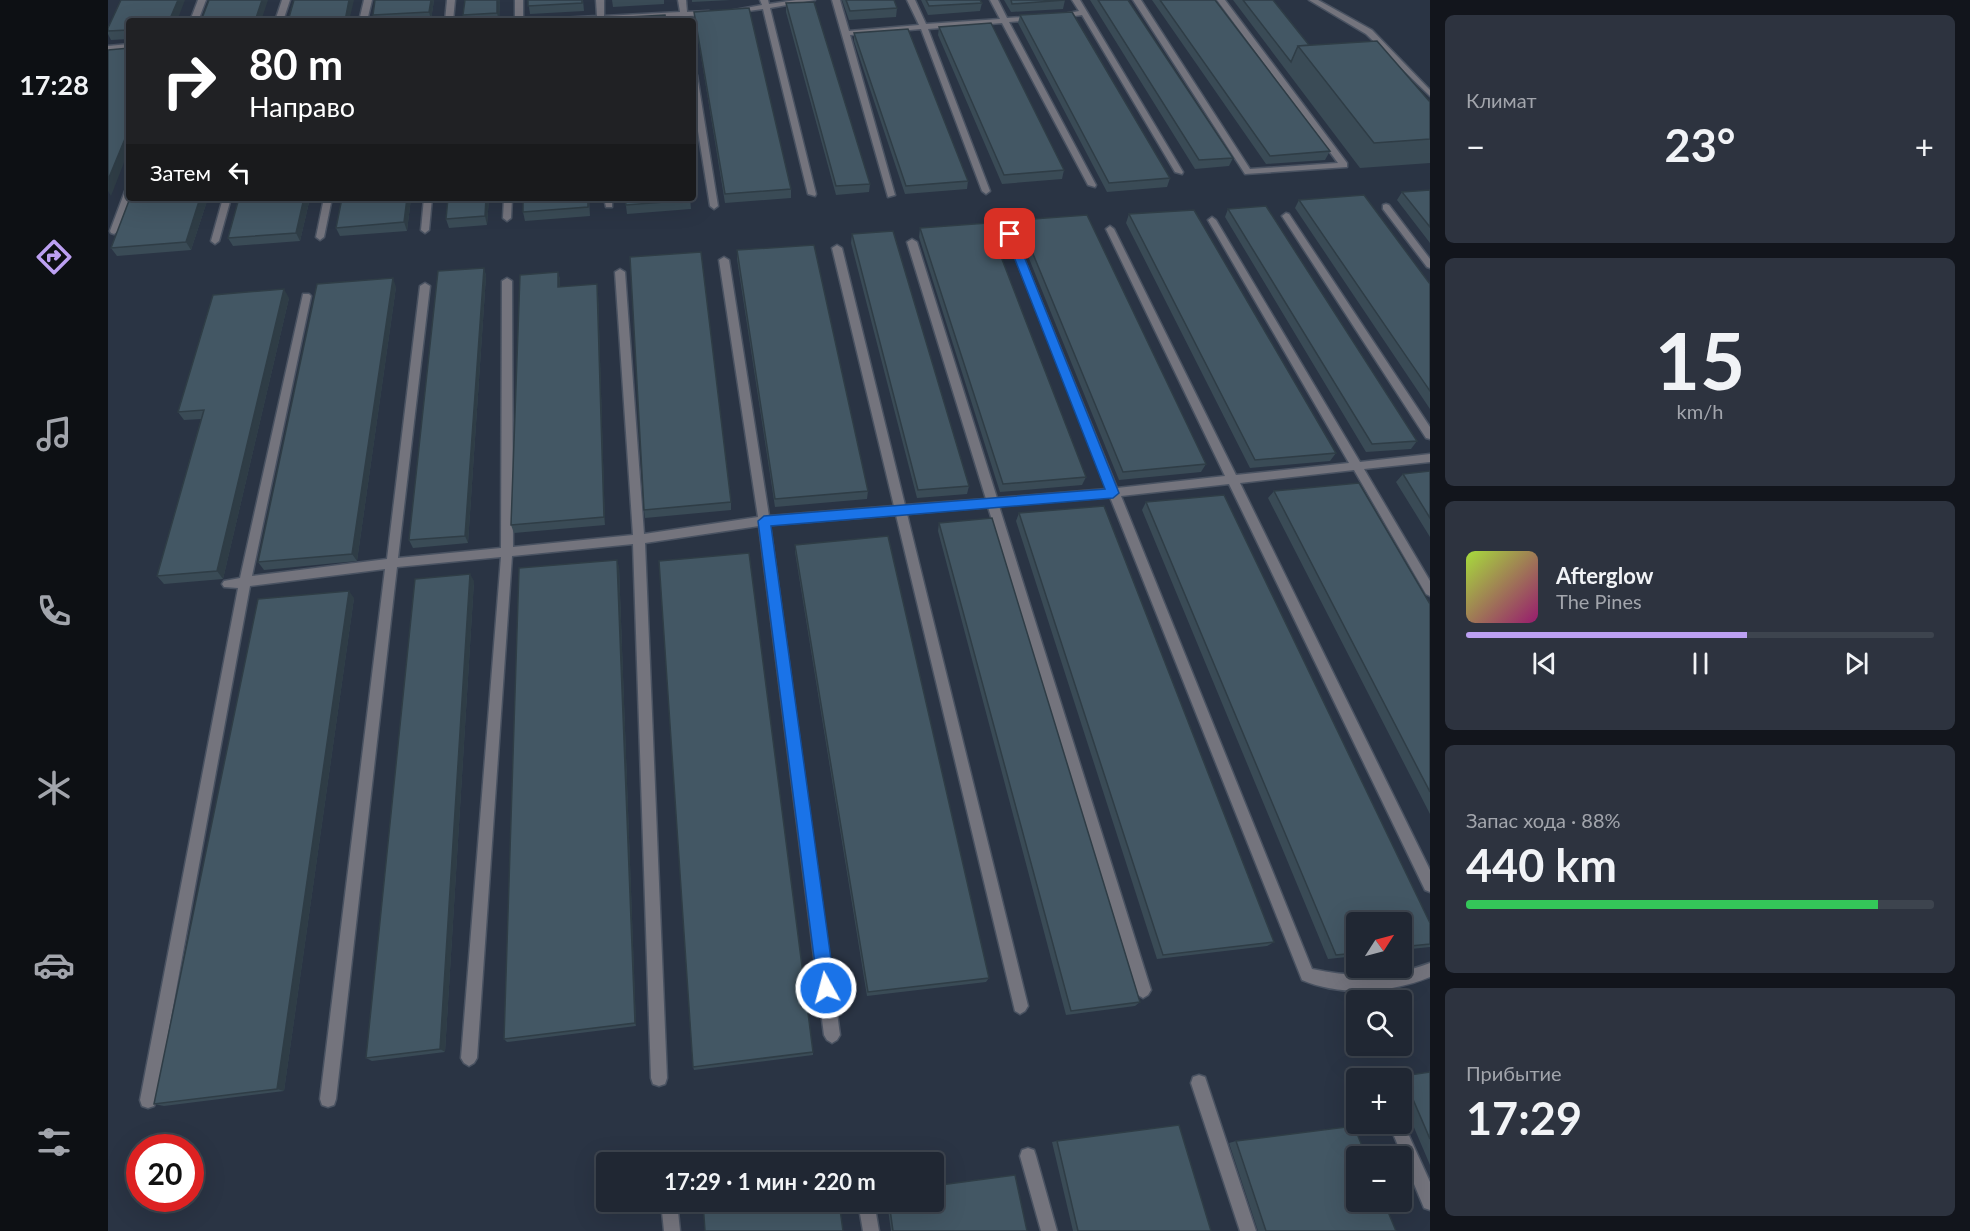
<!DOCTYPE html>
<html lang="ru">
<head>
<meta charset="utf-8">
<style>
	:root { --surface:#202733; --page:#2d333f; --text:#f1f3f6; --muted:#a2a5ac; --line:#3d444e; --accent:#bca0f2 }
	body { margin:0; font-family:Lato,sans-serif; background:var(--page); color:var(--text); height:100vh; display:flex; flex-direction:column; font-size:22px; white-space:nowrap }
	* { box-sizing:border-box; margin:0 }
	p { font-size:20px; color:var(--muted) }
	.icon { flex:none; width:33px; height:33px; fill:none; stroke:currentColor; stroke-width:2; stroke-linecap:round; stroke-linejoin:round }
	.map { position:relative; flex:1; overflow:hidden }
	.details { display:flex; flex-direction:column; gap:15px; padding:15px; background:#12151c; width:540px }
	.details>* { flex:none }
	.top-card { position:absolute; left:18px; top:18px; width:570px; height:183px; border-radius:6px; box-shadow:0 6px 24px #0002,0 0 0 2px var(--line); background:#202124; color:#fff; overflow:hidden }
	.needle { width:39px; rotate:54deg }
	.tools { position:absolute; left:1238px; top:912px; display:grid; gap:12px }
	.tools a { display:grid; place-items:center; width:66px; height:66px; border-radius:6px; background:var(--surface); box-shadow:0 6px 24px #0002,0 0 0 2px var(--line); font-size:30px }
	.speed { position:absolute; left:18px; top:1134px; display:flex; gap:12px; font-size:30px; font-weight:700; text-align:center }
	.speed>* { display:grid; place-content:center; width:78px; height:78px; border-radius:50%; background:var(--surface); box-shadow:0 6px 24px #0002,0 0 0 2px var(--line); line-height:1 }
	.speed .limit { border:9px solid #d22; background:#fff; color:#111 }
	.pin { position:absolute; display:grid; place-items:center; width:51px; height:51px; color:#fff; margin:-26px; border-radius:12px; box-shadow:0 3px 9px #0006 }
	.me { position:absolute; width:66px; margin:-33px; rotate:353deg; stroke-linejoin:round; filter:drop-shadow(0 0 4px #0008) }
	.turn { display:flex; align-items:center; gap:21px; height:126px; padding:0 24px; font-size:27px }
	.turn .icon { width:78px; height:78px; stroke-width:2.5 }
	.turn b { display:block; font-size:42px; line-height:51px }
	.then { display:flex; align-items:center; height:57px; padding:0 24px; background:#0003; gap:12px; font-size:22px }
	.big { font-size:45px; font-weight:700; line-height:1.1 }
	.details .card { flex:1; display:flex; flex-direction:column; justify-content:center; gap:9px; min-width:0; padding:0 21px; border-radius:9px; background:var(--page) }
	.details .dial { align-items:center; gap:0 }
	.dial b { font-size:78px; line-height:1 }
	.song { display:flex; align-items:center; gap:18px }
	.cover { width:72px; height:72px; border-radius:9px; background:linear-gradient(135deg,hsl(80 70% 55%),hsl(320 70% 35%)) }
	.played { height:6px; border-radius:3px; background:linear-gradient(90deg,var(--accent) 60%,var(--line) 60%) }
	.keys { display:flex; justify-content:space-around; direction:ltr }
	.heat { display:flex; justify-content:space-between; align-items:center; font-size:33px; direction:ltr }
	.charge { height:9px; border-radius:4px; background:linear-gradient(90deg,#34c759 88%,var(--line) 0) }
	.trip { position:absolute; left:488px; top:1152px; width:348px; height:60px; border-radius:6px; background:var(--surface); box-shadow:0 6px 24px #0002,0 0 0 2px var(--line); font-weight:700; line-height:60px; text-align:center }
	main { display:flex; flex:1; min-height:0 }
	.tabs { display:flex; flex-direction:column; width:108px; justify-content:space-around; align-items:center; background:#0d1014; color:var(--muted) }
	.tabs .icon { width:42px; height:42px }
	.tabs .selected { color:var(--accent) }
	.tabs b { font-size:27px; color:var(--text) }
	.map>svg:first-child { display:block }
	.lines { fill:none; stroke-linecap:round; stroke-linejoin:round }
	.service-casing { stroke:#495261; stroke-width:3 }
	.service { fill:#74747d; fill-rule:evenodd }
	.wall { fill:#3a4b56 }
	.shaded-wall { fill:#2f3d46 }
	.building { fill:#435764; stroke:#2f3d46; stroke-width:1.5 }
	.route { fill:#1a73e8; stroke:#114b97; stroke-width:1.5 }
</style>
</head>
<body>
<main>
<nav class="tabs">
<b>17:28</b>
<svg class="icon selected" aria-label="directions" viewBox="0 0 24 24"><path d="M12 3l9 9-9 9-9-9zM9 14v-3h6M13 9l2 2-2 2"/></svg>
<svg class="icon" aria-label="music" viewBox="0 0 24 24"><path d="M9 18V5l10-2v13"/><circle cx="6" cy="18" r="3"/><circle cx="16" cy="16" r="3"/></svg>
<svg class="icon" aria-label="phone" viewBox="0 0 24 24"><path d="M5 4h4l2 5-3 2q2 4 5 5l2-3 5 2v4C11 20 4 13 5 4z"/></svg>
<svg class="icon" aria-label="climate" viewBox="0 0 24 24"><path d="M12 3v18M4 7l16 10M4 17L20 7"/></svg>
<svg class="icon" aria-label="car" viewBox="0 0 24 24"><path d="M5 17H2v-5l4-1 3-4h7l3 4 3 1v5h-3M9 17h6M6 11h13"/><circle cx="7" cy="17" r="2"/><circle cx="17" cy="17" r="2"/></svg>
<svg class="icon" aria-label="filters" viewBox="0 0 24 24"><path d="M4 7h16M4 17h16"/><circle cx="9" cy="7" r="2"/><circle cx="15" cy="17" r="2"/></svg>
</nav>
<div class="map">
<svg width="1322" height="1231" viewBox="0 0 1322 1231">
	<rect width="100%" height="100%" fill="#2a3444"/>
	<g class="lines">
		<g class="service-casing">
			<path id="service" d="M90 0H98L90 21H82Z
				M174 0H182L175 21H167Z
				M256 0H264L259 21H251Z
				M339 0H347L345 21H337Z
				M407 0H415V21H407Z
				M488 0H496V16L572 12 570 0H578L579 12 601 11 605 13 601 15 580 16 581 21H573V17L497 21H431L435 19 489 16Z
				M652 0H660L661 4 688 0H707L662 8 708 194 707 196 700 194 655 9 625 13 621 11 654 5Z
				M724 0H732L741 31 811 25 799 0H807L818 24 892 19 882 0H890L899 18 930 16V20H927L901 22 988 185 987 187 980 185 894 23 820 29 882 191 878 194 874 191 813 29 742 35 787 195 780 197Z
				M964 0H972L1075 172 1074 174 1067 172 974 15 950 18 946 16 971 11Z
				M1025 0H1033L1142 169 1230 163 1109 0H1117L1239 163V167L1137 174Z
				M1201 0H1210L1264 30 1322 90V96L1258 34Z
				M21 44V48L0 50V46Z
				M585 73 589 75 610 206 606 209 602 206 585 100Z
				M21 188V198H23L10 231 6 234 3 233 2 231 17 191Z
				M115 198H123L111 241 107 244 103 241Z
				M216 198H224L216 237 212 240 208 237Z
				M316 198H324L321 230 317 233 313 230Z
				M396 198H404L403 218 399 221 395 218Z
				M496 198H504V207H498Z
				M1278 204 1281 205 1322 259V268L1319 267 1275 209V205Z
				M1178 213 1181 214 1322 427V439L1318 438 1174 216Z
				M1104 217 1108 220 1252 462 1322 454V462L1256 469 1322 581V596L1318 594 1246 470 1132 483 1322 870V892L1317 890 1121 484 1013 496 1204 969C1245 978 1283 978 1322 963V977C1283 993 1234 997 1194 980L1002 497 891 506 1043 990 1040 995 1035 998 1030 995 880 507 799 514 920 1006 917 1011 912 1014 907 1011 788 515 662 525 732 1035 729 1040 724 1043 719 1040 716 1035 651 526 537 543 559 1078 557 1084 551 1086 545 1084 543 1078 525 544 404 556 369 1058 366 1063 361 1066 356 1063 353 1058 393 557 289 567 228 1099 226 1105 220 1107 214 1105 212 1099 277 569 142 586 48 1100 46 1106 40 1108 34 1106 32 1100 130 588 116 587 114 584 116 581 132 578 195 294H201L203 296 144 576 279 559 312 286 317 283 322 286 290 558 393 548 394 281 399 278 404 281 405 547 525 535 507 272 512 269 517 272 536 534 650 517 611 260 616 257 621 260 661 516 786 506 724 248 729 245 734 248 797 505 878 499 799 242 804 239 809 242 889 498 999 489 898 234 902 231 906 234 1009 488 1117 476 998 229 1002 226 1006 229 1128 475 1241 463 1100 220Z
				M1091 1075 1097 1077 1099 1083 1148 1231H1132L1083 1083 1085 1077Z
				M1293 1118 1322 1182V1210L1316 1208 1281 1124H1293Z
				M920 1148 926 1150 928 1156 949 1231H933L912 1156 914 1150Z
				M553 1202H569L572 1231H556Z
				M750 1202H766L771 1231H755Z"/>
		</g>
		<use href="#service" class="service"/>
	</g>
	<path class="wall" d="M326 0 323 20 266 21 265 15Z
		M357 0H392L391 21H357L355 15Z
		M420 0H475L476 11 422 14Z
		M504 0H556V4L505 7Z
		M584 0H623L584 2Z
		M734 0H786L789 8 788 17 741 20Z
		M813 0H872L874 3 872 11 820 15Z
		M896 0H957L955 9 903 12Z
		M982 0H1020L1125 158 1121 166 1087 169Z
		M1044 0H1107L1222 151 1217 160 1158 164Z
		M1125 0H1165L1201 45 1322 102V163L1252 168Z
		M678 3 762 184 761 192 728 195 678 12Z
		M586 12 683 189V198L617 203 587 20Z
		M912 15 1062 178 1059 187 999 192 910 23Z
		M21 21V39L3 40 0 34V28Z
		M831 27 956 170 954 179 894 184 830 35Z
		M746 33 860 181 859 189 797 194 746 41Z
		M1322 190V243L1289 200 1294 192Z
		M100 198 83 250 9 256 3 248Z
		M131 198H202L192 241 125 246 120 238Z
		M303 198 299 231 232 236 228 228Z
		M340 198H381L379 225 341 228 338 219Z
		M415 198H481L482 216 417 221 415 212Z
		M517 198H582L583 209 519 214Z
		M1191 200 1322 284V409L1187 208Z
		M1120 209 1309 441 1303 449 1258 452 1117 217Z
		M1021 214 1228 453 1222 461 1142 468 1018 223Z
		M911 220 1098 464 1093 472 1011 480 909 229Z
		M812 228 978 477 974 485 892 492 811 237Z
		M744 234 861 486 859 494 809 498 743 243Z
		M629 250 760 491 759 499 667 507 629 259Z
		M376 268 378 276 360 543 305 548 301 540Z
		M450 272 452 280V287L489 284 490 293 497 525 406 533 403 525Z
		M288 287 249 561 156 570 150 562Z
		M181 298 115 579 56 584 49 576 93 419 76 420 70 412Z
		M1322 471V537L1288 482 1295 474Z
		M1166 491 1322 604V814L1160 498Z
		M623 502V510L537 518 536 510Z
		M1038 502 1322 923V947L1293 950V922H1248V956L1220 959 1034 510Z
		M911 513 1166 942 1159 946 1049 959 908 521Z
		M831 523 1032 1002 1027 1006 958 1015 830 531Z
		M687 545 881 978 878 982 759 996 687 552Z
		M511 567 528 1026 399 1042 396 1039Z
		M366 581 337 1052 264 1061 258 1058Z
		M246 598 176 1091 56 1106 46 1104Z
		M705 1052V1055L586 1070 585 1067Z
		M1322 1072V1165L1293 1097V1078H1285L1295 1076Z
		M949 1141 1103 1231H965L944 1142Z
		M1128 1141 1288 1231H1150L1121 1143Z
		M779 1202H825L919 1231H783Z"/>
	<path class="shaded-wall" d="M70 0H77L69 21H61Z
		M154 0H160L153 21H147Z
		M241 0H246L241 21H237Z
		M323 0H326L323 20 321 12Z
		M389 0H392L391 21 389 13Z
		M21 129V150L3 196 0 191V180Z
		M92 198H100L83 250 78 242Z
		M196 198H202L192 241 188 233Z
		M299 198H303L299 231 296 222Z
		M378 198H381L379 225 377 216Z
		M376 268 378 276 360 543 357 536Z
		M450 272 452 280V296L450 287Z
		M285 278 288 287 249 561 244 554Z
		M489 284 490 293 497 525 496 517Z
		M176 289 181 298 115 579 109 571Z
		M509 560 511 567 528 1026 527 1023Z
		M362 574 366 581 337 1052 332 1049Z
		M241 591 246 598 176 1091 169 1089Z"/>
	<path class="building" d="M13 0H70L61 21H21V30L0 31V28Z
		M101 0H154L147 21H93Z
		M186 0H241L237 21H180Z
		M267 0H323L321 12 265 15Z
		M357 0H389V13L355 15Z
		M420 0H474V3L420 6Z
		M738 0H786L789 8 742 11Z
		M818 0H872L874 3 821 6Z
		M903 0H957L904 4Z
		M990 0H1020L1125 158 1091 160Z
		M1052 0H1107L1222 151 1162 156Z
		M1135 0H1165L1201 45 1190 46 1183 62Z
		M706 2 762 184 728 186 678 3Z
		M641 8 683 189 617 194 586 12Z
		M964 12 1062 178 1001 183 912 15Z
		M557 15 558 21H504V18Z
		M883 23 956 170 896 175 831 27Z
		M800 29 860 181 798 186 746 33Z
		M1269 41 1322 102V139L1266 143 1190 46Z
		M21 48V129L0 180V50Z
		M1322 190V227L1294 192Z
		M1256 195 1322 284V391L1191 200Z
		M22 198H92L78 242 3 248Z
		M131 198H196L188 233 120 238Z
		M234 198H299L296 222 228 228Z
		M340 198H378L377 216 338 219Z
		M415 198H480V207L415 212Z
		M517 198H582V200L518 205Z
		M1158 206 1309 441 1264 444 1120 209Z
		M1086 210 1228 453 1147 460 1021 214Z
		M979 215 1098 464 1015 472 911 220Z
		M880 223 978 477 895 484 812 228Z
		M785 231 861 486 810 490 744 234Z
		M706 245 760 491 667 499 629 250Z
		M593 252 623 502 536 510 522 257Z
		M376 268 357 536 301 540 330 271Z
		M450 272V287L489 284 496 517 403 525 412 275Z
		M285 278 244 554 150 562 209 284Z
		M176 289 109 571 49 576 96 410 70 412 105 295Z
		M1322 471V518L1295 474Z
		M1251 483 1322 604V792L1166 491Z
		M1116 495 1322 923V944L1293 947V922H1248V953L1228 955 1038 502Z
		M996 506 1166 942 1055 955 911 513Z
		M884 518 1032 1002 963 1011 831 523Z
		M780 536 881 978 760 992 687 545Z
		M641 553 705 1052 585 1067 551 561Z
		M509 560 527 1023 396 1039 411 568Z
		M362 574 332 1049 258 1058 307 579Z
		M241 591 169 1089 46 1104 150 599Z
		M1322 1072V1139L1295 1076Z
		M1071 1125 1103 1231H970L949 1141Z
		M1246 1126 1258 1156H1248V1202H1276L1288 1231H1158L1128 1141Z
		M907 1175 919 1231H785L781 1202H825V1186Z
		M595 1202H731L735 1231H597Z"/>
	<path class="route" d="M899 232 907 234 1011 493 1005 498 663 526 727 988 724 994 718 997 712 994 710 988 650 521 656 516 997 489 897 234Z"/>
</svg>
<div class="tools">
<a><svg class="needle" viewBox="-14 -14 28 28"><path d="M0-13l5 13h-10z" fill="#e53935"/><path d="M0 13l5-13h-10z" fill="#a2a5ac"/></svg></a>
<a><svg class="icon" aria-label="search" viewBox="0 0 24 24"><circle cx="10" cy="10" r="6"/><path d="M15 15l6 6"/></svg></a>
<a>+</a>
<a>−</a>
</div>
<div class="speed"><div class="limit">20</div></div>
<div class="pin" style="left:902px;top:234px;background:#d93025"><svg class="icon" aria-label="arrive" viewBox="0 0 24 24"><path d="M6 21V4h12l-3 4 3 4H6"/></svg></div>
<svg class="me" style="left:718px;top:988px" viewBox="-20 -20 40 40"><circle r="17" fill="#1a73e8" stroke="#fff" stroke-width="3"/><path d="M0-11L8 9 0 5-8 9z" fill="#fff"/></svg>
<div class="trip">17:29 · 1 мин · 220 m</div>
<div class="top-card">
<div class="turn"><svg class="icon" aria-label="right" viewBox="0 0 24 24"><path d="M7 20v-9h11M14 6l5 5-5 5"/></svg><div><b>80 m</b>Направо</div></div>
<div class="then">Затем<svg class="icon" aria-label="left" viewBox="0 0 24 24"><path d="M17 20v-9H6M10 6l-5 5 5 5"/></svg></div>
</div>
</div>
<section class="details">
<div class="card"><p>Климат</p>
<div class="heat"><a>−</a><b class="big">23°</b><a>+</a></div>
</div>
<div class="card dial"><b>15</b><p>km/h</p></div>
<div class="card">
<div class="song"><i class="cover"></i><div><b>Afterglow</b><p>The Pines</p></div></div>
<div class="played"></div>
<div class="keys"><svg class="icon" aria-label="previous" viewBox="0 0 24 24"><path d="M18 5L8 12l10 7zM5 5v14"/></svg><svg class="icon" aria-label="pause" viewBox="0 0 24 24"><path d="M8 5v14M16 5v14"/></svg><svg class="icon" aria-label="next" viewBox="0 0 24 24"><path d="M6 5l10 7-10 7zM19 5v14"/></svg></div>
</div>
<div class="card"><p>Запас хода · 88%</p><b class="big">440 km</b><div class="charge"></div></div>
<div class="card"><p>Прибытие</p><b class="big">17:29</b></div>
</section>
</main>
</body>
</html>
